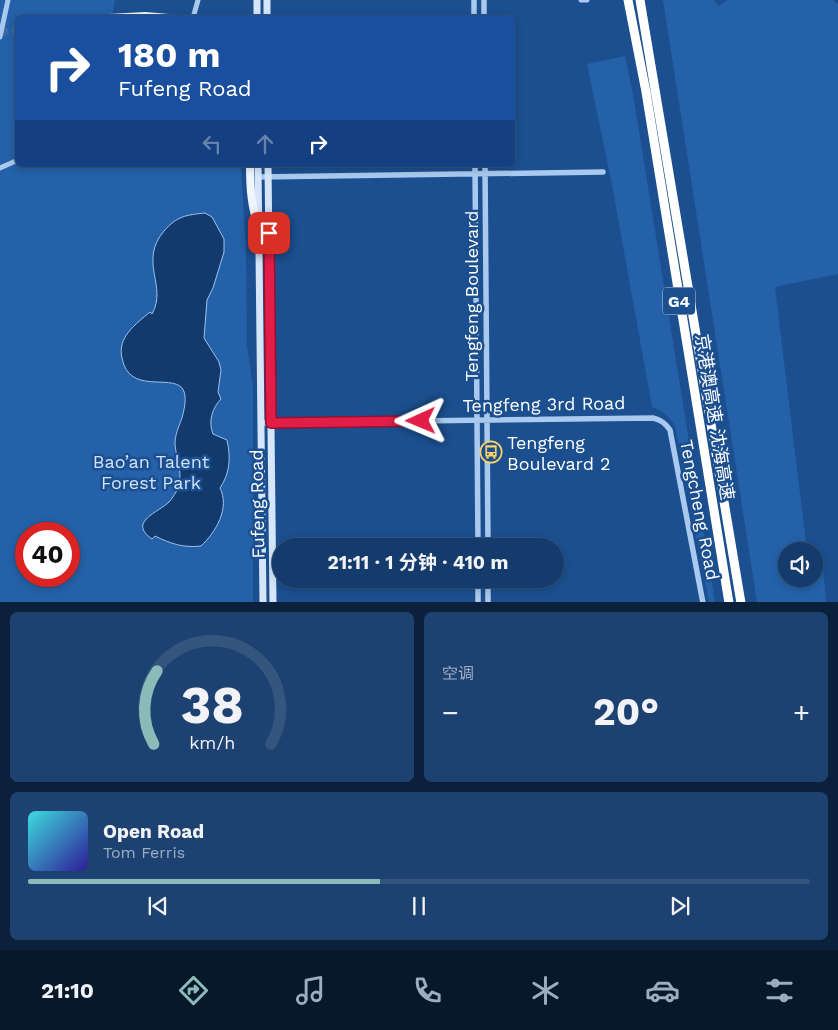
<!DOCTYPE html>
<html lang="zh">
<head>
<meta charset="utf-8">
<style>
	:root { --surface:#143b6b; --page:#1d4271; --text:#f1f3f6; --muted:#9dadc1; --line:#33557e; --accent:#8bbbb9 }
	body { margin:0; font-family:"Work Sans","Noto Sans SC",sans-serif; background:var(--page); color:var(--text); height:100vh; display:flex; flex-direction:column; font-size:19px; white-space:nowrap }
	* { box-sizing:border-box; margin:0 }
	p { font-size:16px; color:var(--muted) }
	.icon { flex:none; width:28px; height:28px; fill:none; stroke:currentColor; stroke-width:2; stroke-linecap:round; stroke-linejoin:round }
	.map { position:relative; height:602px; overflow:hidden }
	.side { display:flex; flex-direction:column; gap:10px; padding:10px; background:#0b203b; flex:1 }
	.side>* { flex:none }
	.top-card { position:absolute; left:15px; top:15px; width:500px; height:152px; border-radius:8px; box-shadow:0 2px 8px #0003,0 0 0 1px var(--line); background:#1a4fa0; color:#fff; overflow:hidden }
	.controls { position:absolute; left:778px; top:542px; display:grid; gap:10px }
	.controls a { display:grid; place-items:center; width:45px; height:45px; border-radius:50%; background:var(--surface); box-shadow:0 2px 8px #0003,0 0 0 1px var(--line); font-size:25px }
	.speed { position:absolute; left:15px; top:522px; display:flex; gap:10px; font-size:25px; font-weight:700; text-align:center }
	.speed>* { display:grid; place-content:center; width:65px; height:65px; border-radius:50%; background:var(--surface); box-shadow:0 2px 8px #0003,0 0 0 1px var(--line); line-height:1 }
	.speed .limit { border:8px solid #d22; background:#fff; color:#111 }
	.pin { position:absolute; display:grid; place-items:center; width:42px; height:42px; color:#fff; margin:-21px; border-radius:10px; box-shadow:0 2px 8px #0006 }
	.me { position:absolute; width:55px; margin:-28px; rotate:269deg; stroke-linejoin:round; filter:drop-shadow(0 0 4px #0008) }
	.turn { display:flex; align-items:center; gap:18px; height:105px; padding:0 20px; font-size:22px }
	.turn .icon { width:65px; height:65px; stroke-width:2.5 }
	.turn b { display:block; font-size:35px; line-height:42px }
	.lanes { display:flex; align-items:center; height:48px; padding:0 20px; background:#0003; justify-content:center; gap:25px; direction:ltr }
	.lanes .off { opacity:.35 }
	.big { font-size:38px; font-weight:700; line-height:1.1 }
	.side .tile { flex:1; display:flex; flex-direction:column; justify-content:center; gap:8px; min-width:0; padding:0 18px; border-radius:8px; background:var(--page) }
	.side .dial { align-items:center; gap:0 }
	.dial svg { height:130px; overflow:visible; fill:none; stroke:var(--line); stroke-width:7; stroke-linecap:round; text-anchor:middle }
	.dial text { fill:var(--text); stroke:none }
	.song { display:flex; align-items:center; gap:15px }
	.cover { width:60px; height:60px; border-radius:8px; background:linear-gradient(135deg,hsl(180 70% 55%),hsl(250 70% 35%)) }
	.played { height:5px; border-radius:2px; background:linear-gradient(90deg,var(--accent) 45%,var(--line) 45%) }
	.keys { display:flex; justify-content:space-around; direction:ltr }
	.heat { display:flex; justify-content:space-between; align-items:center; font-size:28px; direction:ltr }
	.side .tiles { flex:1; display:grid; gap:10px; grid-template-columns:1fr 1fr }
	.tile:last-child { grid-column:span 2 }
	.trip { position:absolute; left:272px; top:538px; width:292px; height:50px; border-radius:25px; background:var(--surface); box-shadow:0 2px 8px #0003,0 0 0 1px var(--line); font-weight:700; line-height:50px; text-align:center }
	.tab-bar { display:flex; height:80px; justify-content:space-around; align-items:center; background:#08182b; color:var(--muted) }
	.tab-bar .icon { width:35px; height:35px }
	.tab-bar .on { color:var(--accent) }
	.tab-bar b { font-size:22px; color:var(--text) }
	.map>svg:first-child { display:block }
	.green { fill:#2461a8; fill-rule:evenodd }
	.water { fill:#123a6d; stroke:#9cc4f0 }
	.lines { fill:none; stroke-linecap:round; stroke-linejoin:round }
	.primary-tunnel { stroke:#3d69a0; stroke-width:8; stroke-dasharray:8 4; stroke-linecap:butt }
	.minor { stroke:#a9c9ee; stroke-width:5 }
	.tertiary { stroke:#a9c9ee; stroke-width:5.5 }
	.secondary { stroke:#d6e6fa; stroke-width:7 }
	.primary { stroke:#f0f6ff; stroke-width:8 }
	.motorway { stroke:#fff; stroke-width:9 }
	.route-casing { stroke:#92132f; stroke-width:12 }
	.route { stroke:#e11d48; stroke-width:9 }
	.labels { text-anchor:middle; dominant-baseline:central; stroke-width:5; stroke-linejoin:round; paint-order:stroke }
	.shield { fill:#1b4f8f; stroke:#bbcadd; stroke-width:1 }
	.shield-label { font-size:16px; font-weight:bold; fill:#fff }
	.street-label { font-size:18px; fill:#fff; stroke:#1b4f8f }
	.poi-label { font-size:18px; fill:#fff; stroke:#1b4f8f; text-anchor:start }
	.park-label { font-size:18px; fill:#cfe3fa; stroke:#1b4f8f }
</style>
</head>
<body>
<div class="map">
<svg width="838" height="603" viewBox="0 0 838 603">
	<rect width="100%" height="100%" fill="#1b4f8f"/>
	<path class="green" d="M0 0H115L112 17 18 18V165H241L246 249 247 345 253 387V602H0ZM26 534H69V576H26Z
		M663 0H714L719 6 727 0H833L838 4V274L775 287 807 551H786V579H814V555L822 556 826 602H757Z
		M625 56 633 94 715 602H709L675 426C669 416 663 411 652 407L612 185 587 64Z"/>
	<path class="water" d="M205 213 212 217 224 239V252L213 288 207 300 204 338 219 362 221 370 218 392 221 399C212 408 208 422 213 434L227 440C231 458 230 473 220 488 230 508 216 532 201 546 184 548 171 544 155 536L152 539C127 522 159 512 169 502 172 499 174 495 176 492 185 475 176 461 175 443 175 435 179 426 182 418 184 410 188 395 182 388 170 374 129 395 122 358 117 337 136 324 150 312L152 314C168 286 138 262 164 231 177 216 186 215 205 213Z"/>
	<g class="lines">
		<path class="primary-tunnel" d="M0 32 18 30"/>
		<path class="minor" d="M581 0H587
			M193 18 198 0
			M0 37 8 0
			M0 168 18 160"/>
		<path class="tertiary" d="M474 0V18
			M484 0V18
			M475 165 478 546
			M485 165 488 546
			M259 177 603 172
			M261 423 653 418C661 420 665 423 670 430L703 603
			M478 579V603
			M488 579V603"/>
		<path class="secondary" d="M257 0V18
			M267 0V18
			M258 165 263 603
			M268 165 273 603"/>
		<path class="primary" d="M109 18 145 16 169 18
			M250 165C250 187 251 207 259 228"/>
		<path class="motorway" d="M628 0 646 92 729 603
			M640 0 741 603"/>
	</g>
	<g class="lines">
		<g class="route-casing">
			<path id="route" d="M269 233 271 423 421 421"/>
		</g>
		<use href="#route" class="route"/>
	</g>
	<defs>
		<g id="bus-ring" transform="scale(1.125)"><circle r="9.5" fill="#1b4f8f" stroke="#ffd166" stroke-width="1.5"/><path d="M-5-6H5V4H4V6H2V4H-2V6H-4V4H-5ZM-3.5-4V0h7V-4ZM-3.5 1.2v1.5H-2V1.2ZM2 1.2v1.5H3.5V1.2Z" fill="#ffd166"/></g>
	</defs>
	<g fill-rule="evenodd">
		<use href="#bus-ring" x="491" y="452"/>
	</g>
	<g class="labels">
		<rect class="shield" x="663" y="287.5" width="32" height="27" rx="4"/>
		<g class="shield-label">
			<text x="679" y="301">G4</text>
		</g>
		<g class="street-label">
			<text transform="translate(471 296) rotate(-90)">Tengfeng Boulevard</text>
			<text transform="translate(544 404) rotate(-1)">Tengfeng 3rd Road</text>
			<text transform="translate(715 417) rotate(81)">京港澳高速 沈海高速</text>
			<text transform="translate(257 504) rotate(-91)">Fufeng Road</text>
			<text transform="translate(700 510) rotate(79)">Tengcheng Road</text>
		</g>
		<g class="poi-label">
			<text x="507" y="442">Tengfeng<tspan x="507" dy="21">Boulevard 2</tspan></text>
		</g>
		<g class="park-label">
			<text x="151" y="461">Bao’an Talent<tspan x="151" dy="21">Forest Park</tspan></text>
		</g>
	</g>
</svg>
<div class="controls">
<a><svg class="icon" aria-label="sound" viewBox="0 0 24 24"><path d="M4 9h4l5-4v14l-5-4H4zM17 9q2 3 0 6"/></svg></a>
</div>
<div class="speed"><div class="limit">40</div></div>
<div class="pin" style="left:269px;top:233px;background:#d93025"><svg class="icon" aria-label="arrive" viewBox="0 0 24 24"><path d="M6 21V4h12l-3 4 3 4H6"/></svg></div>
<svg class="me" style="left:421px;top:421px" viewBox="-20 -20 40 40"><path d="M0-17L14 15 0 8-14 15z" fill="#e11d48" stroke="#fff" stroke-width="4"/></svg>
<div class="trip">21:11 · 1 分钟 · 410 m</div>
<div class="top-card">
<div class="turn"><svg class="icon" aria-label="right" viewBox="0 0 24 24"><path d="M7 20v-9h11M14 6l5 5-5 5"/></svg><div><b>180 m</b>Fufeng Road</div></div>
<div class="lanes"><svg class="icon off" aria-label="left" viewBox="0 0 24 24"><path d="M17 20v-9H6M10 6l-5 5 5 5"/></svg><svg class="icon off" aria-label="ahead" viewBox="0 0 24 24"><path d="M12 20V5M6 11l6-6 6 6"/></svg><svg class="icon" aria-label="right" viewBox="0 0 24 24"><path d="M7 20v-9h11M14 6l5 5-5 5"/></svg></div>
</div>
</div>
<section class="side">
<div class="tiles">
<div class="tile dial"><svg viewBox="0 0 100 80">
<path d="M14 69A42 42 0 1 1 86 69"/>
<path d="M14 69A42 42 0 0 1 16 24" stroke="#8bbbb9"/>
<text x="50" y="56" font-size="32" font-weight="700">38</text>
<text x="50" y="72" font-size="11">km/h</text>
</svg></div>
<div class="tile"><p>空调</p>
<div class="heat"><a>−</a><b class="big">20°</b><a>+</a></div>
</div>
<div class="tile">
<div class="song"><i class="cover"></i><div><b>Open Road</b><p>Tom Ferris</p></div></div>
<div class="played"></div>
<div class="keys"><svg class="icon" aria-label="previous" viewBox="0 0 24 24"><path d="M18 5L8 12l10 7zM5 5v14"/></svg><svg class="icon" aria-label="pause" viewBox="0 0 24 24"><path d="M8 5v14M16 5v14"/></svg><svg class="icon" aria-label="next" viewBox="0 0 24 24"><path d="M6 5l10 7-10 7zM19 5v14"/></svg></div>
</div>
</div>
</section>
<nav class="tab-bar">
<b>21:10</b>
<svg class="icon on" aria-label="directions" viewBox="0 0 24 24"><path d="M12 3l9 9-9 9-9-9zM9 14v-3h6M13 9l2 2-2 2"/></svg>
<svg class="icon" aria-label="music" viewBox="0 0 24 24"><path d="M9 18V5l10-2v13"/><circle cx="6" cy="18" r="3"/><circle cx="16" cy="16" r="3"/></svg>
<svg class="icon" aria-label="phone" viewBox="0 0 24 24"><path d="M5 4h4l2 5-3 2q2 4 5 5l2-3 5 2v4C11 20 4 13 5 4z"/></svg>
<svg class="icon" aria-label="climate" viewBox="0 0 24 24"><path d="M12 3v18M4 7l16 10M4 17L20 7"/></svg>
<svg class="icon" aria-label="car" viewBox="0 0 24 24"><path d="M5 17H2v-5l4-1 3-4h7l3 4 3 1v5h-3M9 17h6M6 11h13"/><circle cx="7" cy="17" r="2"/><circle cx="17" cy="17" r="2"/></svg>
<svg class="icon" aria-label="filters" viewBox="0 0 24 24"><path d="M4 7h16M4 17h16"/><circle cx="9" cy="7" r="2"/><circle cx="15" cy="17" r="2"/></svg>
</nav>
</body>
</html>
